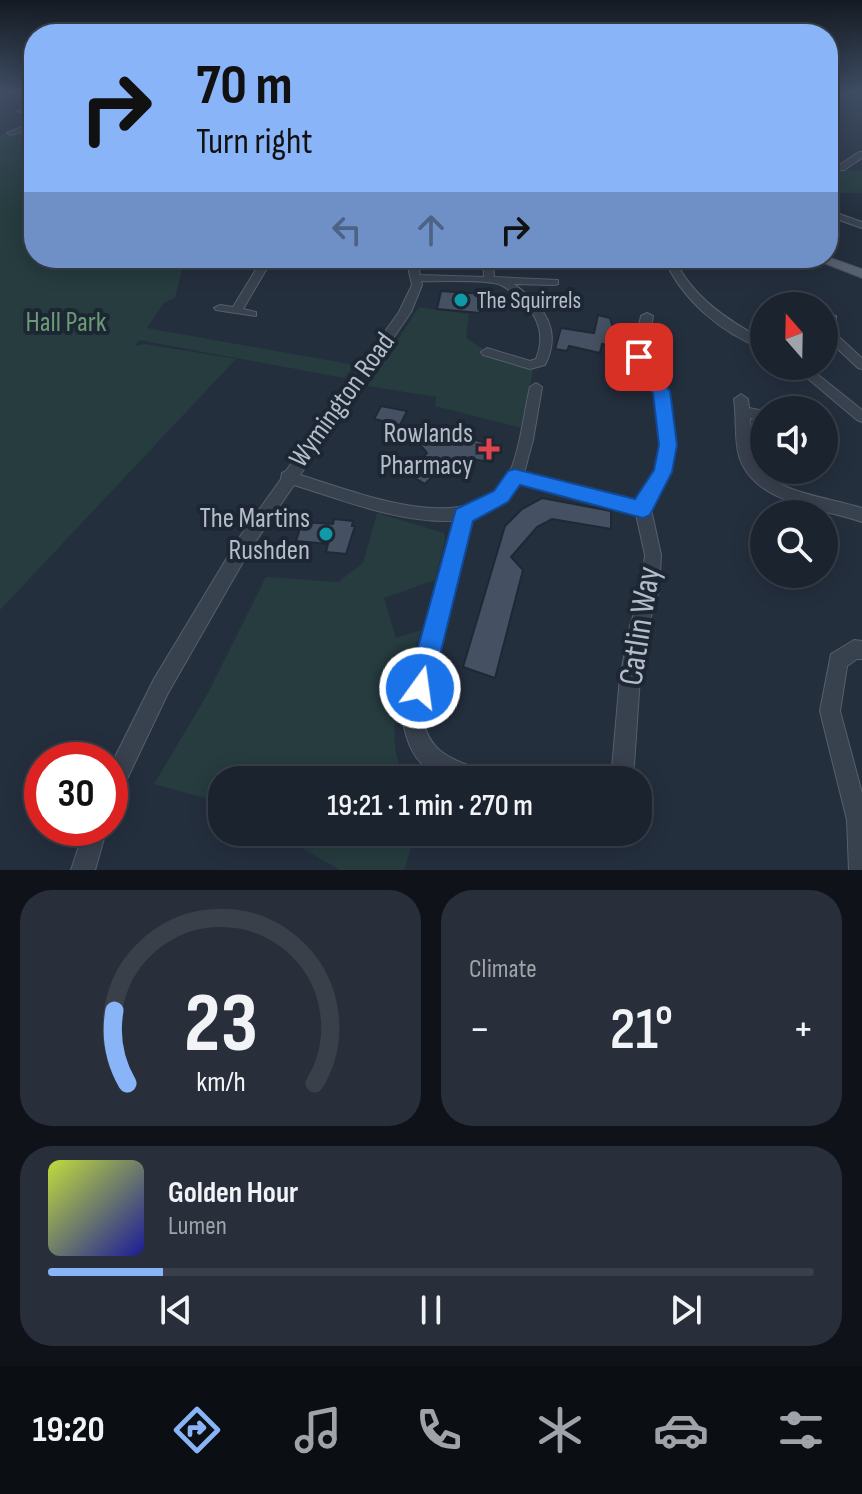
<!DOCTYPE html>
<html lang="en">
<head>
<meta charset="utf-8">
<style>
	:root { --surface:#1b232e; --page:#282f3a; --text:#f1f3f6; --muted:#a0a4aa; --line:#39404a; --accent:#8ab4f8 }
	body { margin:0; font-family:"Sofia Sans Condensed",sans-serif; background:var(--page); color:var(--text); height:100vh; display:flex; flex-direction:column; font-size:30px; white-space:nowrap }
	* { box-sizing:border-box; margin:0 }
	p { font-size:26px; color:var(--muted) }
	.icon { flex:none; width:44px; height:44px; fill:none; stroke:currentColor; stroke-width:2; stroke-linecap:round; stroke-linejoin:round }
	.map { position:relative; height:870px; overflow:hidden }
	.drawer { display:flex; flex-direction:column; gap:20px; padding:20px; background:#0f1319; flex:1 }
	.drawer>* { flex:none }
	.banner { position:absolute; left:24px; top:24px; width:814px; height:244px; border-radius:32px; box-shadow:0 4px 20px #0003,0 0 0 2px var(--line); background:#8ab4f8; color:#111; overflow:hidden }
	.needle { width:52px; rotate:340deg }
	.controls { position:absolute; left:750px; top:292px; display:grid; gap:16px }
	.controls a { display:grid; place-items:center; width:88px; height:88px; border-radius:50%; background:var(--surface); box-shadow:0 4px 20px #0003,0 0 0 2px var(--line); font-size:40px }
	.speed { position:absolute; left:24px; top:742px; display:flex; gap:16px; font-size:40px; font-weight:700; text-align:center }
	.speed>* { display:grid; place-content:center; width:104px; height:104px; border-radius:50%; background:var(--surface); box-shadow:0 4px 20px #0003,0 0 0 2px var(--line); line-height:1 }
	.speed .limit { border:12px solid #d22; background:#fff; color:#111 }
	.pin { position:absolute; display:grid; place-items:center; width:68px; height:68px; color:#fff; margin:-34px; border-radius:16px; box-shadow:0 4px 12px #0006 }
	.me { position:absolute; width:88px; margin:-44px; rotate:14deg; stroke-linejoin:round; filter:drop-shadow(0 0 6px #0008) }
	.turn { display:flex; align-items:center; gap:28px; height:168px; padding:0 40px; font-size:36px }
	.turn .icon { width:104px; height:104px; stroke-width:2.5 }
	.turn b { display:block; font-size:56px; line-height:68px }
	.lanes { display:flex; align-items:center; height:76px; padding:0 40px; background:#0003; justify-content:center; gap:40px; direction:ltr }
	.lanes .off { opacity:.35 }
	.big { font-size:60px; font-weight:600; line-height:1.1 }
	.drawer .card { flex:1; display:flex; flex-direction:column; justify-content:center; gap:12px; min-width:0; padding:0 28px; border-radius:32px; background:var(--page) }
	.drawer .dial { align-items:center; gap:0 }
	.dial svg { height:208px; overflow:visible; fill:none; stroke:var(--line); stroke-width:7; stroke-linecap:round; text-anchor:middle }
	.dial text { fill:var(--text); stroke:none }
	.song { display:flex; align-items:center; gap:24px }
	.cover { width:96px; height:96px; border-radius:12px; background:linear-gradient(135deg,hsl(70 70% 55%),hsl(240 70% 35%)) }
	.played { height:8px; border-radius:4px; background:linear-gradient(90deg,var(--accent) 15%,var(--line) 15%) }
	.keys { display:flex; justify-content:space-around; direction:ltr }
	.heat { display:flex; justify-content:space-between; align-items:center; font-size:44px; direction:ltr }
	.drawer .tiles { flex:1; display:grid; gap:20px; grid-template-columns:1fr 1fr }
	.card:last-child { grid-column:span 2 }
	.trip { position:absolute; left:208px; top:766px; width:444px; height:80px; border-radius:32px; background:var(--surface); box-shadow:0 4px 20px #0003,0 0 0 2px var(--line); font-weight:600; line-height:80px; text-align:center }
	.dock { display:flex; height:128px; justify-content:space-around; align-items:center; background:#0b0e12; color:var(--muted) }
	.dock .icon { width:56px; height:56px }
	.dock .selected { color:var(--accent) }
	.dock b { font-size:36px; color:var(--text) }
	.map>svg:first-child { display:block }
	.green { fill:#263c3f }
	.building { fill:#455162; stroke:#1f2835; stroke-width:2 }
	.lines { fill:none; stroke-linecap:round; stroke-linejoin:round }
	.minor-casing { stroke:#565f6c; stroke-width:2 }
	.major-casing { stroke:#414a57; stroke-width:2 }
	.minor { fill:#38414e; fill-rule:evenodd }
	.major { fill:#56606e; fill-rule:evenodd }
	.route { fill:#1a73e8; stroke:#114b97; stroke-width:2 }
	.culture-dot { fill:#0f9aa8; stroke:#1d2633; stroke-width:3 }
	.health-dot { fill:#e0444e; stroke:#1d2633; stroke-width:3 }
	.labels { text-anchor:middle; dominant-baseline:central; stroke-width:8; stroke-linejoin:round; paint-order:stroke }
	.far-poi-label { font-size:24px; fill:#b4bcc9; stroke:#1d2633; text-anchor:start }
	.park-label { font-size:28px; fill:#6b9a76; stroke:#1d2633 }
	.street-label { font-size:28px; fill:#b4bcc9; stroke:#1d2633 }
	.poi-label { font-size:28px; fill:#b4bcc9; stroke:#1d2633; text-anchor:end }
	.near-street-label { font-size:34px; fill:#b4bcc9; stroke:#1d2633 }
</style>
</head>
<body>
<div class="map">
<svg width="862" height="870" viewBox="0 0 862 870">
	<rect width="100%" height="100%" fill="#242f3e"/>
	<path class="green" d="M34 122V258H185L175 298 164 303 147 328 355 365 344 378 139 340 135 346 145 344 236 359 0 610V135Z
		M844 170H862V193H841L828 187V176Z
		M419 307 469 314 466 338 483 349 481 355 533 370 522 428 435 406 436 397 368 386Z
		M377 513 444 533 445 540 435 580 384 598 396 638 421 630C407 675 377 737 408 780H222V803L154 784 208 693 266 577 338 582 363 563Z
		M274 832H416L404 870H340Z"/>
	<path class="building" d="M441 291 483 294 480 313 437 309Z
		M598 315 610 318 612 325 623 327 621 341 613 339 612 346 602 344 600 353 569 346 567 351 555 349 561 328 594 333Z
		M381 406 407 411 400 425 374 419Z
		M431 428 445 445 472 439 497 446 492 462 463 458 460 470 452 474 437 472 425 484 408 474 427 453 413 436Z
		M542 498 611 511V529L552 519 537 527 511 557 523 570 495 678 463 667 505 526 522 509Z
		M334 519 353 521 352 526H355L346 554 326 552 328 544 296 541 302 522 333 524Z"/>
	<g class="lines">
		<g class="minor-casing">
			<path id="minor" d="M846 92H854L828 107V102Z
				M34 104V108L27 111 30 112V114L17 111Z
				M34 122V127L11 135 7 133Z
				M859 152H862V158L844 170H838V166Z
				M828 191 832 194V199L828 202Z
				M828 210 862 222V228L828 216Z
				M263 258H273L243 309 256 312V316L216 310 214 308 220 305 233 307Z
				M406 258H416L420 275 484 277 483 258H493L494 277 558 280V284L554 285 514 284C543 305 563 329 545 365L530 369 483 355 481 352 487 348 530 361 536 359C547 332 536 311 514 294 509 290 503 285 498 284 480 279 441 282 421 281L422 285 411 312 300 475C354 491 462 537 504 482 519 463 524 411 530 387L536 383 542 387 533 440 524 473 637 501 656 471 661 445 656 392 638 374 633 360 622 358 619 370H611L609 367 613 350 634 352 641 316 647 313 653 316 645 357 648 370 669 391 675 445 670 472 653 499 651 509 661 555 659 591 648 626 640 677 633 780H611L620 677 630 626 641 591 645 555 636 514 519 484C508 503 491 511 471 518L422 716C429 755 453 759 486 772L489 780C436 780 411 773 402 716L455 521C399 523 346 501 294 485L251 548 168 693 118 798 110 801V767L154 679 239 538 281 479 282 473 286 471 399 312 412 285Z
				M664 258H674C692 297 727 320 764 340V349C722 334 681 299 664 258Z
				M832 315 836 316V320L824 323V317Z
				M824 326 828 327 862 358V369L858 368 824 336Z
				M793 366H807L862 410V422L857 420Z
				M741 394 748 399 749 408 764 411V421L750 418C751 430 750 444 753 456 765 493 830 497 862 508V522C821 507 754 505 739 456 734 438 737 418 734 399Z
				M854 640 862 641V659H857L847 666 840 711 862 793V870H849L847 820 820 711 831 654Z
				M85 828H107L95 870H71Z
				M584 832H615L609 843 601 846 587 840Z"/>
		</g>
		<g class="major-casing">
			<path id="major" d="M828 257 862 269V278L811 258Z"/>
		</g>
		<use href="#minor" class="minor"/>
		<use href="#major" class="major"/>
	</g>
	<linearGradient id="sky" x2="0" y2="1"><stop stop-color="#141a22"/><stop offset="0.43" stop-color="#3f4d63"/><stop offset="1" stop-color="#3f4d63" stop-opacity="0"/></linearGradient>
	<rect width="862" height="214" fill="url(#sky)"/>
	<path class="route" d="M639 352 644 354 650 369 670 391 677 445 672 472 650 515 643 518 520 485 508 502 473 521 432 688 429 697 420 700 411 697 407 688 456 509 494 491 508 471 515 469 635 499 654 470 659 445 653 393 636 374 631 357Z"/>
	<g class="culture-dot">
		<circle cx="461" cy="300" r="8"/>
		<circle cx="326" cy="534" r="8"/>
	</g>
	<path class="health-dot" d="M485 437h8v8h8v8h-8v8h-8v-8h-8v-8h8z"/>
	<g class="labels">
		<g class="far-poi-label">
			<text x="477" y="300">The Squirrels</text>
		</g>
		<g class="park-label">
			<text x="66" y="322">Hall Park</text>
		</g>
		<g class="street-label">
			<text transform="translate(342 400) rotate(-54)">Wymington Road</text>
		</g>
		<g class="poi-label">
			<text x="473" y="433">Rowlands<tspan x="473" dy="32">Pharmacy</tspan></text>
			<text x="310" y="518">The Martins<tspan x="310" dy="32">Rushden</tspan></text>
		</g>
		<g class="near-street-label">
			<text transform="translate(640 626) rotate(-81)">Catlin Way</text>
		</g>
	</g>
</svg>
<div class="controls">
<a><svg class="needle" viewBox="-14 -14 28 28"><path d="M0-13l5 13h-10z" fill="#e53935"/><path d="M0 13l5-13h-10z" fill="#a0a4aa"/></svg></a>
<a><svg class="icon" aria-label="sound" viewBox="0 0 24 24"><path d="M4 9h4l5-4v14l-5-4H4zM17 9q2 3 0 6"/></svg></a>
<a><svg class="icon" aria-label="search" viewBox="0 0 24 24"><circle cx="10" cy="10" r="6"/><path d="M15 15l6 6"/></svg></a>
</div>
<div class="speed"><div class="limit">30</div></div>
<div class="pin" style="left:639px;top:357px;background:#d93025"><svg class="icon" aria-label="arrive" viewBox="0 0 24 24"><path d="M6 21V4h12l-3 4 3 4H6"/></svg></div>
<svg class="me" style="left:420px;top:688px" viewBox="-20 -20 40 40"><circle r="17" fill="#1a73e8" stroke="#fff" stroke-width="3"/><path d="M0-11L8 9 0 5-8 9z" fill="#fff"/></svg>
<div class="trip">19:21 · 1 min · 270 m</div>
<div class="banner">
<div class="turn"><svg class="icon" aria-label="right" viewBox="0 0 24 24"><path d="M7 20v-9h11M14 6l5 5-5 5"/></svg><div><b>70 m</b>Turn right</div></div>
<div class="lanes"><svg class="icon off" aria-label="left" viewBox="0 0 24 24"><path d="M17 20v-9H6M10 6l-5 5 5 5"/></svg><svg class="icon off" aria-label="ahead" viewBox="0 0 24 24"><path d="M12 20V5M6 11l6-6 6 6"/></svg><svg class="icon" aria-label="right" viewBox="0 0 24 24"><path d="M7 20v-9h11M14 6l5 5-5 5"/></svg></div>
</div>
</div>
<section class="drawer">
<div class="tiles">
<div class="card dial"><svg viewBox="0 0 100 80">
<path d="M14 69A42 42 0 1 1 86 69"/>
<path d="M14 69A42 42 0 0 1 9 41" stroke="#8ab4f8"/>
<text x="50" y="56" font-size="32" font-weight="700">23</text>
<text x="50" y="72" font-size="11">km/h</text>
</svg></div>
<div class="card"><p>Climate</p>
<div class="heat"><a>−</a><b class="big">21°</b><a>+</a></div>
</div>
<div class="card">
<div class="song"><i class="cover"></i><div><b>Golden Hour</b><p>Lumen</p></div></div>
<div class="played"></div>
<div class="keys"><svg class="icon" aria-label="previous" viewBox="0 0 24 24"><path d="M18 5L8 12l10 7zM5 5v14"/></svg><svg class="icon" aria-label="pause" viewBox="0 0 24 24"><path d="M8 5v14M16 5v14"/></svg><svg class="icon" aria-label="next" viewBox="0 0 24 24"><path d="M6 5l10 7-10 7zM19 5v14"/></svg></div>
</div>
</div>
</section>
<nav class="dock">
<b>19:20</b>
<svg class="icon selected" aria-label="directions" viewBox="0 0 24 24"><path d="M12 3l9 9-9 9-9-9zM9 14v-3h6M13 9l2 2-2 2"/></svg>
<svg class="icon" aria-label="music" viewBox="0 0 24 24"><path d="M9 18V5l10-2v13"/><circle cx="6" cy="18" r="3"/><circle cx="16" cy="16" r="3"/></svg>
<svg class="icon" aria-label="phone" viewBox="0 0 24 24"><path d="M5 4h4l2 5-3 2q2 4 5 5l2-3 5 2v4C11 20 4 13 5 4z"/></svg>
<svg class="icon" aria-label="climate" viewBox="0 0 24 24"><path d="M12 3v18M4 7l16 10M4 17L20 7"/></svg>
<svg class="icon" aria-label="car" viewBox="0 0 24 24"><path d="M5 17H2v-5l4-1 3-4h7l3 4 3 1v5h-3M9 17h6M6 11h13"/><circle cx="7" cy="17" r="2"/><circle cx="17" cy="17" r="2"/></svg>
<svg class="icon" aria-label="filters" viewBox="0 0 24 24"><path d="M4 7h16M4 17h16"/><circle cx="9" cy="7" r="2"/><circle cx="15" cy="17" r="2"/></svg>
</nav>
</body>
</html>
